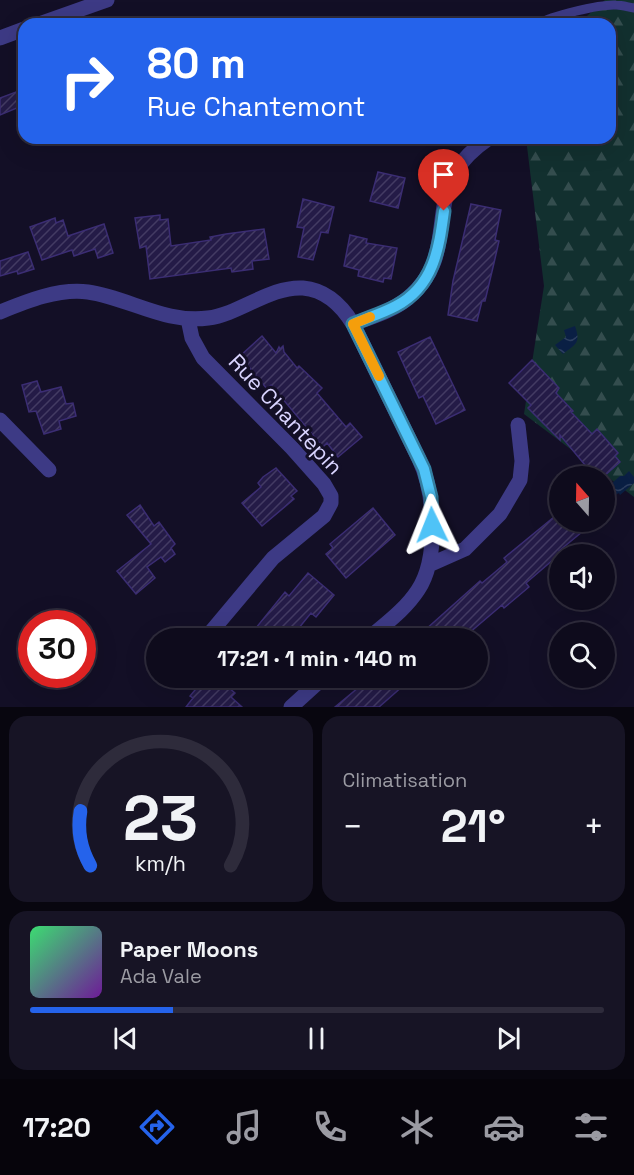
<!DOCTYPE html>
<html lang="fr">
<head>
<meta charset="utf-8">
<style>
	:root { --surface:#0e0b1c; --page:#171425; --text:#f1f3f6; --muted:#9b9ba3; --line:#2e2b3b; --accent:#2563eb }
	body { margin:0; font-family:"Space Grotesk",sans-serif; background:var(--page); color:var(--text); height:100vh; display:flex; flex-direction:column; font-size:22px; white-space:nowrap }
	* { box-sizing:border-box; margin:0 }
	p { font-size:20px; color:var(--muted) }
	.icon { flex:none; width:33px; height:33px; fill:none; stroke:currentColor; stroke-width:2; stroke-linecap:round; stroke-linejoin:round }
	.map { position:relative; height:707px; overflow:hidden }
	.side { display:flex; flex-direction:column; gap:9px; padding:9px; background:#08060f; flex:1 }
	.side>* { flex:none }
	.banner { position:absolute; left:18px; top:18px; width:598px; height:126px; border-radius:18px; box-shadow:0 6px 24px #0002,0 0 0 2px var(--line); background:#2563eb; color:#fff; overflow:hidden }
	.needle { width:39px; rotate:340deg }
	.buttons { position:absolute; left:549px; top:466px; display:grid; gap:12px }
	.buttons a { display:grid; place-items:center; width:66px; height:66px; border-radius:50%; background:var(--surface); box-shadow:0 6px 24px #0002,0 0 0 2px var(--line); font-size:30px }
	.speed { position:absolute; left:18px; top:610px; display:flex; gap:12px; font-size:30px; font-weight:700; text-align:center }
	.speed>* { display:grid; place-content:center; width:78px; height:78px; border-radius:50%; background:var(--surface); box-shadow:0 6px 24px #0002,0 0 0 2px var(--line); line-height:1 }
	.speed .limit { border:9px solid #d22; background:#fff; color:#111 }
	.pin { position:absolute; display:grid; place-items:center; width:51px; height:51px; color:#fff; margin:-62px -26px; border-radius:50% 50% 50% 0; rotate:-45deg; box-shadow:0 0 6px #0007 }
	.pin .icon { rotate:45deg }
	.me { position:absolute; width:66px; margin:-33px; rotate:358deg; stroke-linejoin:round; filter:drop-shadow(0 0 4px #0008) }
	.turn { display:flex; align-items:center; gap:21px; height:126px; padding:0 30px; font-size:27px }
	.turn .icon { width:78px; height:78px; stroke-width:2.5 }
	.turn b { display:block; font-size:42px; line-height:51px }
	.big { font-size:45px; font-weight:800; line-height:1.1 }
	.side .card { flex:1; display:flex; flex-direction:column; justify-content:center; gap:9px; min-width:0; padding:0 21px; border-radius:18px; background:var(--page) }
	.side .dial { align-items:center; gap:0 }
	.dial svg { height:156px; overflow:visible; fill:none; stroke:var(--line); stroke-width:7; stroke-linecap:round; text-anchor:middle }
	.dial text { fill:var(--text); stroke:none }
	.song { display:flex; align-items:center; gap:18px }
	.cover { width:72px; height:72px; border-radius:9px; background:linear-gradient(135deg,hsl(140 70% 55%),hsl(280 70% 35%)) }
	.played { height:6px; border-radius:3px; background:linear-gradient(90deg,var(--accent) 25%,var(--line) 25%) }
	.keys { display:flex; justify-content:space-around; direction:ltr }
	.heat { display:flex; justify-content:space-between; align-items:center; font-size:33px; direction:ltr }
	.side .tiles { flex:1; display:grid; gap:9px; grid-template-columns:1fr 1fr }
	.card:last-child { grid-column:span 2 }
	.trip { position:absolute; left:146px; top:628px; width:342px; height:60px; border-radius:30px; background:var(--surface); box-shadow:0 6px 24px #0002,0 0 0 2px var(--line); font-weight:800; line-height:60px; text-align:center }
	.menu { display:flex; height:96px; justify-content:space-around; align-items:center; background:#06040b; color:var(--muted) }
	.menu .icon { width:42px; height:42px }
	.menu .current { color:var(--accent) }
	.menu b { font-size:27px; color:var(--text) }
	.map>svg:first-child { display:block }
	.forest { fill:url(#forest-firs) }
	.water { fill:url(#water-waves) }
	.building { fill:url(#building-hatch); stroke:#3b2d73; stroke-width:1.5 }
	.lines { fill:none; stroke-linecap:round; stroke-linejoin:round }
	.lane { stroke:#3d3a85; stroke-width:9 }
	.street { stroke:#3d3a85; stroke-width:15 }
	.route-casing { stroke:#337fa1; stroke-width:15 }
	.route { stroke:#4fc3f7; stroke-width:10 }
	.slow { stroke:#f59e0b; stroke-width:10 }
	.labels { text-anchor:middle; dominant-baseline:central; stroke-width:6; stroke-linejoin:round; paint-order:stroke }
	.street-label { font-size:22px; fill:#d9d4ff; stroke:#130f26 }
</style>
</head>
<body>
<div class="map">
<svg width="634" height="707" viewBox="0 0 634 707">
	<defs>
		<pattern id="forest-firs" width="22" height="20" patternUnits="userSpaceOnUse" patternTransform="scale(1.5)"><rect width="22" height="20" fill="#12302f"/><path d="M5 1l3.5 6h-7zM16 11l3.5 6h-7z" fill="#344d4e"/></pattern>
		<pattern id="water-waves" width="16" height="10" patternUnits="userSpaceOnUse" patternTransform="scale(1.5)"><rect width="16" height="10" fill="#0a1f44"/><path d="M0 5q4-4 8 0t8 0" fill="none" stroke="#2d3f60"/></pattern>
		<pattern id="building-hatch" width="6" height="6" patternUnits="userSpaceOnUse" patternTransform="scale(1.5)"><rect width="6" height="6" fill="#241b47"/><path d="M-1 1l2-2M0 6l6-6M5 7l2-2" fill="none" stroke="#433b63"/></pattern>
	</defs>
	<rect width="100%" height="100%" fill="#130f26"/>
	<path class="forest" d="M605 0H634V497L524 414 544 286 526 138H610V24H578Z"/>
	<path class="water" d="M575 326C581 343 576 344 563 354L555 345 566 337 564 330Z
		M629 471 634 477V483L620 495 619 493 615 495 608 487 620 476H624Z"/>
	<path class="building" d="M24 89V105L0 115V98Z
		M378 172 405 178 398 208 370 201Z
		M303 199 334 207 328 233 321 232 313 260 298 257 304 228 297 227Z
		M471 204 501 210 495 240 499 241 494 263 485 301H482L477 321 448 315 453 281Z
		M160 215V220L168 219 171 246 211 240 210 237 226 234 264 229 269 259 252 261 253 269 232 272 231 268 150 279 146 246 140 248 135 218Z
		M55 218 56 223 63 220 68 236 104 224 113 253 98 258 95 249 74 256 72 250 42 260 30 227Z
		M350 235 367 239 366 243 397 248 391 279 384 278 383 282 358 276 359 270 344 266Z
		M28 252 34 269 18 274 17 271 0 276V261Z
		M262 336 276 353 279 347 280 349 283 346 284 352 297 368 299 366 322 388 317 393 346 427 350 423 362 437 338 457 327 443 323 447 271 385 267 389 240 356Z
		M430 337 465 410 436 424 423 396 419 398 398 352Z
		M532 360 559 388 556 393 573 411 571 412 592 434 597 429 618 453 615 456 620 462 603 477H595L560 435V440L528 408 531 405 509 383Z
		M37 381 41 392 61 387 66 404 73 403 76 416 59 421 61 429 44 434 36 411 29 412 22 385Z
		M276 468 297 491 291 496 294 499 262 526 242 503 261 487 258 483 263 477Z
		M140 505 154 526 159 522 175 544 171 548 175 554 165 562 161 557 147 567 155 578 136 594 117 571 151 544 127 515Z
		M373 508 395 535 346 578 326 554 333 548 330 544Z
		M560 512V522H594L559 551 561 553 526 583 529 587 504 608 502 605 462 639H415L480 581 482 583 494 573 507 562 504 558Z
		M308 573 334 595 316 617 311 613 290 639H247L285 592 289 596Z
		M205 678H217L235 693 231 697 242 707H186L193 698 190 696Z
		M370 678H412L379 707H335Z"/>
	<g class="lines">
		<path class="lane" d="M538 24C551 16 600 4 616 5 622 5 628 7 634 8"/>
		<path class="street" d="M39 24 107 0
			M0 38 24 29
			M0 312C27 301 59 288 88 292 129 298 166 324 208 318 240 314 270 286 303 288 326 290 342 306 353 324L419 459C435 493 439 558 418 590 405 610 385 624 368 639
			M188 319 192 338 203 358 292 448 324 484 331 496V503L324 516 273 558 205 639
			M353 324C371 317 393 311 408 298 454 260 431 214 456 171 464 157 476 147 489 138
			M0 420 49 470
			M429 565 465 549 500 514 520 480 522 461 518 425
			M291 707 323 678"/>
	</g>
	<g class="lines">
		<g class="route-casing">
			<path id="route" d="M432 525 431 497 424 469 353 324C367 318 383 313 396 306 434 286 439 248 444 211"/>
		</g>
		<use href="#route" class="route"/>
		<path class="slow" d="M370 317 353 324 379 376"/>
	</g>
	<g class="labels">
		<g class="street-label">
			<text transform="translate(286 414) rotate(47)">Rue Chantepin</text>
		</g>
	</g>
</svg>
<div class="buttons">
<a><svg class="needle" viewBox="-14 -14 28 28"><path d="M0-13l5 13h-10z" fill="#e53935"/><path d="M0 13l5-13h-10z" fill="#9b9ba3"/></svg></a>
<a><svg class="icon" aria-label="sound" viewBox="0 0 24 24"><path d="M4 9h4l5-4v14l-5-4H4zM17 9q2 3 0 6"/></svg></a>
<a><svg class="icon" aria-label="search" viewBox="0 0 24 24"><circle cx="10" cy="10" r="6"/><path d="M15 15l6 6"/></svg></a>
</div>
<div class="speed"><div class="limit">30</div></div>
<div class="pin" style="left:444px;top:211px;background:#d93025"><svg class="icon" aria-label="arrive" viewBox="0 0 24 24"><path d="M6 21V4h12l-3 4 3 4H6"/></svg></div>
<svg class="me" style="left:432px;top:525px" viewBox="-20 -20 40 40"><path d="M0-17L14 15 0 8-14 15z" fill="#4fc3f7" stroke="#fff" stroke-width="4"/></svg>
<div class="trip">17:21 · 1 min · 140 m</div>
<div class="banner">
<div class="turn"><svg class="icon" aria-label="right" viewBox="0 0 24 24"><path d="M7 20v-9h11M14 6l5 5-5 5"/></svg><div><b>80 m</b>Rue Chantemont</div></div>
</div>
</div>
<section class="side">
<div class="tiles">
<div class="card dial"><svg viewBox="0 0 100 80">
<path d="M14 69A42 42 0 1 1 86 69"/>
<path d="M14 69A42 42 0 0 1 9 41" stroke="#2563eb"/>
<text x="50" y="56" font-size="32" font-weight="700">23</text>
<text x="50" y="72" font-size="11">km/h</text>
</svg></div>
<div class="card"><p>Climatisation</p>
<div class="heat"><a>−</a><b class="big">21°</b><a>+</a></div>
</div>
<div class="card">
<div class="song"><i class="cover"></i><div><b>Paper Moons</b><p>Ada Vale</p></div></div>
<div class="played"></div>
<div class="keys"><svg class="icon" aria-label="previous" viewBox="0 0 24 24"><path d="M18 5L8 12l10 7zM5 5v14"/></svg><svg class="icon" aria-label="pause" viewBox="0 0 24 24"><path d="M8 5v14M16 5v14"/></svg><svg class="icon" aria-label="next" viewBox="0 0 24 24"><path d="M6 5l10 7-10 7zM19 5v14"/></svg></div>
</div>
</div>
</section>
<nav class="menu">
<b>17:20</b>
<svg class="icon current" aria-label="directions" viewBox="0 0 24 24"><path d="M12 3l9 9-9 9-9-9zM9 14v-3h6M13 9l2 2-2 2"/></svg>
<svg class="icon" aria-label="music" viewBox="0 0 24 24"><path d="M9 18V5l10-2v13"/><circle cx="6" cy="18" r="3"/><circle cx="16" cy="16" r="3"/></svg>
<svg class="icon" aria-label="phone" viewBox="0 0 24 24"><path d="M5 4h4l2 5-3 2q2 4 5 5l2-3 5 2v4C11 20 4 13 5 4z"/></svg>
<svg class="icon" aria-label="climate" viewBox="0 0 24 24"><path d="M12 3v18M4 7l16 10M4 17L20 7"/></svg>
<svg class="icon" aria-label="car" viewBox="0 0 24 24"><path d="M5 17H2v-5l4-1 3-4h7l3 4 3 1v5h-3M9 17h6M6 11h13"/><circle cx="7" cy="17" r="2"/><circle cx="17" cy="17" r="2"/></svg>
<svg class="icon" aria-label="filters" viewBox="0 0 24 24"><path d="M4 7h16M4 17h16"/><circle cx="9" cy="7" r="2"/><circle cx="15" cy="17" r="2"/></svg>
</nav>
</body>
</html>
